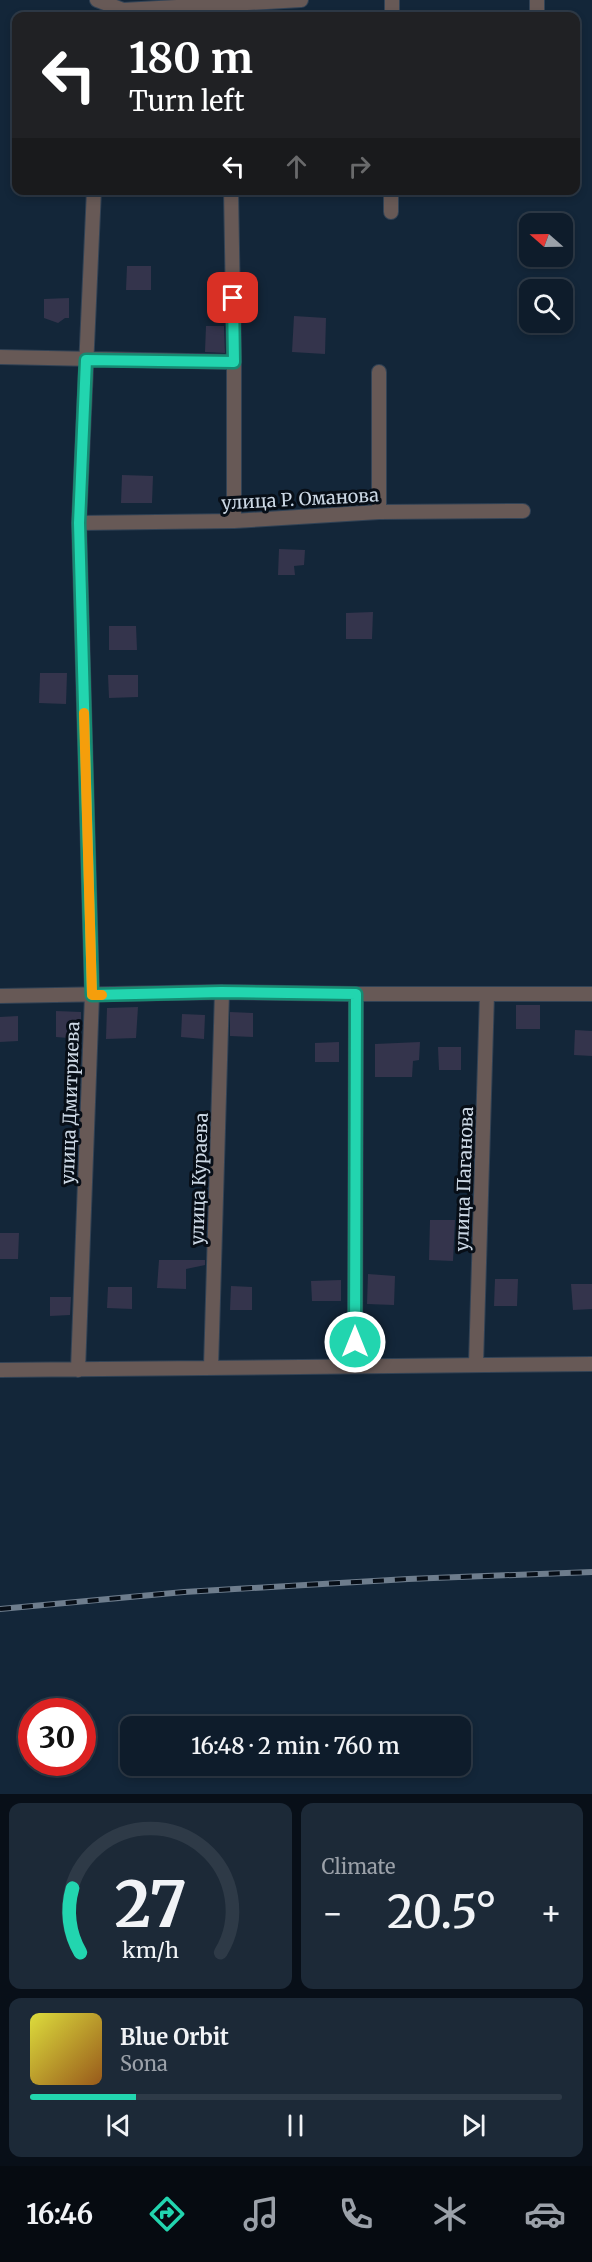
<!DOCTYPE html>
<html lang="en">
<head>
<meta charset="utf-8">
<style>
	:root { --surface:#0e1c2b; --page:#1c2937; --text:#f1f3f6; --muted:#9ba1a9; --line:#2e3a47; --accent:#22d5af }
	body { margin:0; font-family:Merriweather,serif; background:var(--page); color:var(--text); height:100vh; display:flex; flex-direction:column; font-size:22px; white-space:nowrap }
	* { box-sizing:border-box; margin:0 }
	p { font-size:20px; color:var(--muted) }
	.icon { flex:none; width:33px; height:33px; fill:none; stroke:currentColor; stroke-width:2; stroke-linecap:round; stroke-linejoin:round }
	.map { position:relative; height:1794px; overflow:hidden }
	.panel { display:flex; flex-direction:column; gap:9px; padding:9px; background:#080f18; flex:1 }
	.panel>* { flex:none }
	.top-card { position:absolute; left:12px; top:12px; width:568px; height:183px; border-radius:12px; box-shadow:0 3px 9px #0003,0 0 0 2px var(--line); background:#202124; color:#fff; overflow:hidden }
	.needle { width:39px; rotate:290deg }
	.buttons { position:absolute; left:519px; top:213px; display:grid; gap:12px }
	.buttons a { display:grid; place-items:center; width:54px; height:54px; border-radius:12px; background:var(--surface); box-shadow:0 3px 9px #0003,0 0 0 2px var(--line); font-size:30px }
	.speed { position:absolute; left:18px; top:1698px; display:flex; gap:12px; font-size:30px; font-weight:700; text-align:center }
	.speed>* { display:grid; place-content:center; width:78px; height:78px; border-radius:50%; background:var(--surface); box-shadow:0 3px 9px #0003,0 0 0 2px var(--line); line-height:1 }
	.speed .limit { border:9px solid #d22; background:#fff; color:#111 }
	.pin { position:absolute; display:grid; place-items:center; width:51px; height:51px; color:#fff; margin:-26px; border-radius:12px; box-shadow:0 3px 9px #0006 }
	.me { position:absolute; width:66px; margin:-33px; rotate:0deg; stroke-linejoin:round; filter:drop-shadow(0 0 4px #0008) }
	.turn { display:flex; align-items:center; gap:21px; height:126px; padding:0 18px; font-size:27px }
	.turn .icon { width:78px; height:78px; stroke-width:2.5 }
	.turn b { display:block; font-size:42px; line-height:51px }
	.lanes { display:flex; align-items:center; height:57px; padding:0 18px; background:#0003; justify-content:center; gap:30px; direction:ltr }
	.lanes .off { opacity:.35 }
	.big { font-size:45px; font-weight:600; line-height:1.1 }
	.panel .card { flex:1; display:flex; flex-direction:column; justify-content:center; gap:9px; min-width:0; padding:0 21px; border-radius:12px; background:var(--page) }
	.panel .dial { align-items:center; gap:0 }
	.dial svg { height:156px; overflow:visible; fill:none; stroke:var(--line); stroke-width:7; stroke-linecap:round; text-anchor:middle }
	.dial text { fill:var(--text); stroke:none }
	.song { display:flex; align-items:center; gap:18px }
	.cover { width:72px; height:72px; border-radius:9px; background:linear-gradient(135deg,hsl(60 70% 55%),hsl(30 70% 35%)) }
	.played { height:6px; border-radius:3px; background:linear-gradient(90deg,var(--accent) 20%,var(--line) 20%) }
	.keys { display:flex; justify-content:space-around; direction:ltr }
	.heat { display:flex; justify-content:space-between; align-items:center; font-size:33px; direction:ltr }
	.panel .tiles { flex:1; display:grid; gap:9px; grid-template-columns:1fr 1fr }
	.card:last-child { grid-column:span 2 }
	.trip { position:absolute; left:120px; top:1716px; width:351px; height:60px; border-radius:12px; background:var(--surface); box-shadow:0 3px 9px #0003,0 0 0 2px var(--line); font-weight:600; line-height:60px; text-align:center }
	.tabs { display:flex; height:96px; justify-content:space-around; align-items:center; background:#060b11; color:var(--muted) }
	.tabs .icon { width:42px; height:42px }
	.tabs .on { color:var(--accent) }
	.tabs b { font-size:27px; color:var(--text) }
	.map>svg:first-child { display:block }
	.building { fill:#34344c }
	.lines { fill:none; stroke-linecap:round; stroke-linejoin:round }
	.minor-casing { stroke:#314255; stroke-width:16 }
	.minor { stroke:#675956; stroke-width:14 }
	.rail-casing { stroke:#6e7d8d; stroke-width:6 }
	.rail { stroke:#070e17; stroke-width:4; stroke-dasharray:11; stroke-linecap:butt }
	.route-casing { stroke:#168a72; stroke-width:15 }
	.route { stroke:#22d5af; stroke-width:10 }
	.slow { stroke:#f59e0b; stroke-width:10 }
	.labels { text-anchor:middle; dominant-baseline:central; stroke-width:6; stroke-linejoin:round; paint-order:stroke }
	.street-label { font-size:18px; fill:#ccd8e5; stroke:#070e17 }
</style>
</head>
<body>
<div class="map">
<svg width="592" height="1794" viewBox="0 0 592 1794">
	<rect width="100%" height="100%" fill="#132639"/>
	<path class="building" d="M127 266H151V290H126Z
		M69 298V318H65L58 323 44 318V299Z
		M294 316 326 318 325 354 292 352Z
		M206 326H224L225 353 205 352Z
		M122 475 153 476 152 503H121Z
		M279 549 305 550 304 565 294 566 295 575H278Z
		M373 612 372 639H346V613Z
		M109 626H136L137 650H109Z
		M40 673H67L66 704 39 703Z
		M108 675H138V697L109 698Z
		M516 1005H540V1029H516Z
		M138 1007 136 1038 106 1039 107 1008Z
		M56 1011 81 1012V1039L56 1037Z
		M230 1012 253 1013V1037L230 1036Z
		M182 1014 205 1015 204 1039 181 1037Z
		M18 1016V1041L0 1042V1017Z
		M575 1030 592 1031V1056L574 1055Z
		M339 1042V1062H315V1043Z
		M420 1042 419 1060 413 1061 412 1077H375V1044Z
		M438 1047H461V1070H439Z
		M430 1220H455L453 1261 429 1260Z
		M0 1233H19L18 1259H0Z
		M159 1260H205V1265L186 1269V1289L157 1288Z
		M368 1274 395 1276 394 1305 367 1304Z
		M495 1279H518L517 1306H494Z
		M341 1280V1301H312L311 1281Z
		M571 1284H592V1309L573 1310Z
		M231 1286 252 1287V1310H230Z
		M108 1287H132V1309L107 1308Z
		M50 1297H71L70 1315 50 1316Z"/>
	<g class="lines">
		<g class="minor-casing">
			<path id="minor" d="M97 0 123 10 301 0
				M392 16V0
				M537 16V0
				M231 190 234 362V521
				M391 212V190
				M0 357 234 362
				M379 372V512
				M79 523 234 521 379 512 523 511
				M0 996 222 992 356 994H592
				M476 1364 487 994
				M355 1365 356 994
				M211 1367 222 992
				M0 1370 592 1364
				M78 1370 92 995 79 523 94 190"/>
		</g>
		<use href="#minor" class="minor"/>
		<g class="rail-casing">
			<path id="rail" d="M0 1609 184 1592 408 1579 592 1572"/>
		</g>
		<use href="#rail" class="rail"/>
	</g>
	<g class="lines">
		<g class="route-casing">
			<path id="route" d="M233 298 234 362 86 360 79 523 92 995 222 992 356 994 355 1342"/>
		</g>
		<use href="#route" class="route"/>
		<path class="slow" d="M84 713 92 995H102"/>
	</g>
	<g class="labels">
		<g class="street-label">
			<text transform="translate(300 499) rotate(-3)">улица Р. Оманова</text>
			<text transform="translate(70 1103) rotate(-88)">улица Дмитриева</text>
			<text transform="translate(199 1179) rotate(-88)">улица Кураева</text>
			<text transform="translate(464 1179) rotate(-88)">улица Паганова</text>
		</g>
	</g>
</svg>
<div class="buttons">
<a><svg class="needle" viewBox="-14 -14 28 28"><path d="M0-13l5 13h-10z" fill="#e53935"/><path d="M0 13l5-13h-10z" fill="#9ba1a9"/></svg></a>
<a><svg class="icon" aria-label="search" viewBox="0 0 24 24"><circle cx="10" cy="10" r="6"/><path d="M15 15l6 6"/></svg></a>
</div>
<div class="speed"><div class="limit">30</div></div>
<div class="pin" style="left:233px;top:298px;background:#d93025"><svg class="icon" aria-label="arrive" viewBox="0 0 24 24"><path d="M6 21V4h12l-3 4 3 4H6"/></svg></div>
<svg class="me" style="left:355px;top:1342px" viewBox="-20 -20 40 40"><circle r="17" fill="#22d5af" stroke="#fff" stroke-width="3"/><path d="M0-11L8 9 0 5-8 9z" fill="#fff"/></svg>
<div class="trip">16:48 · 2 min · 760 m</div>
<div class="top-card">
<div class="turn"><svg class="icon" aria-label="left" viewBox="0 0 24 24"><path d="M17 20v-9H6M10 6l-5 5 5 5"/></svg><div><b>180 m</b>Turn left</div></div>
<div class="lanes"><svg class="icon" aria-label="left" viewBox="0 0 24 24"><path d="M17 20v-9H6M10 6l-5 5 5 5"/></svg><svg class="icon off" aria-label="ahead" viewBox="0 0 24 24"><path d="M12 20V5M6 11l6-6 6 6"/></svg><svg class="icon off" aria-label="right" viewBox="0 0 24 24"><path d="M7 20v-9h11M14 6l5 5-5 5"/></svg></div>
</div>
</div>
<section class="panel">
<div class="tiles">
<div class="card dial"><svg viewBox="0 0 100 80">
<path d="M14 69A42 42 0 1 1 86 69"/>
<path d="M14 69A42 42 0 0 1 10 36" stroke="#22d5af"/>
<text x="50" y="56" font-size="32" font-weight="700">27</text>
<text x="50" y="72" font-size="11">km/h</text>
</svg></div>
<div class="card"><p>Climate</p>
<div class="heat"><a>−</a><b class="big">20.5°</b><a>+</a></div>
</div>
<div class="card">
<div class="song"><i class="cover"></i><div><b>Blue Orbit</b><p>Sona</p></div></div>
<div class="played"></div>
<div class="keys"><svg class="icon" aria-label="previous" viewBox="0 0 24 24"><path d="M18 5L8 12l10 7zM5 5v14"/></svg><svg class="icon" aria-label="pause" viewBox="0 0 24 24"><path d="M8 5v14M16 5v14"/></svg><svg class="icon" aria-label="next" viewBox="0 0 24 24"><path d="M6 5l10 7-10 7zM19 5v14"/></svg></div>
</div>
</div>
</section>
<nav class="tabs">
<b>16:46</b>
<svg class="icon on" aria-label="directions" viewBox="0 0 24 24"><path d="M12 3l9 9-9 9-9-9zM9 14v-3h6M13 9l2 2-2 2"/></svg>
<svg class="icon" aria-label="music" viewBox="0 0 24 24"><path d="M9 18V5l10-2v13"/><circle cx="6" cy="18" r="3"/><circle cx="16" cy="16" r="3"/></svg>
<svg class="icon" aria-label="phone" viewBox="0 0 24 24"><path d="M5 4h4l2 5-3 2q2 4 5 5l2-3 5 2v4C11 20 4 13 5 4z"/></svg>
<svg class="icon" aria-label="climate" viewBox="0 0 24 24"><path d="M12 3v18M4 7l16 10M4 17L20 7"/></svg>
<svg class="icon" aria-label="car" viewBox="0 0 24 24"><path d="M5 17H2v-5l4-1 3-4h7l3 4 3 1v5h-3M9 17h6M6 11h13"/><circle cx="7" cy="17" r="2"/><circle cx="17" cy="17" r="2"/></svg>
</nav>
</body>
</html>
